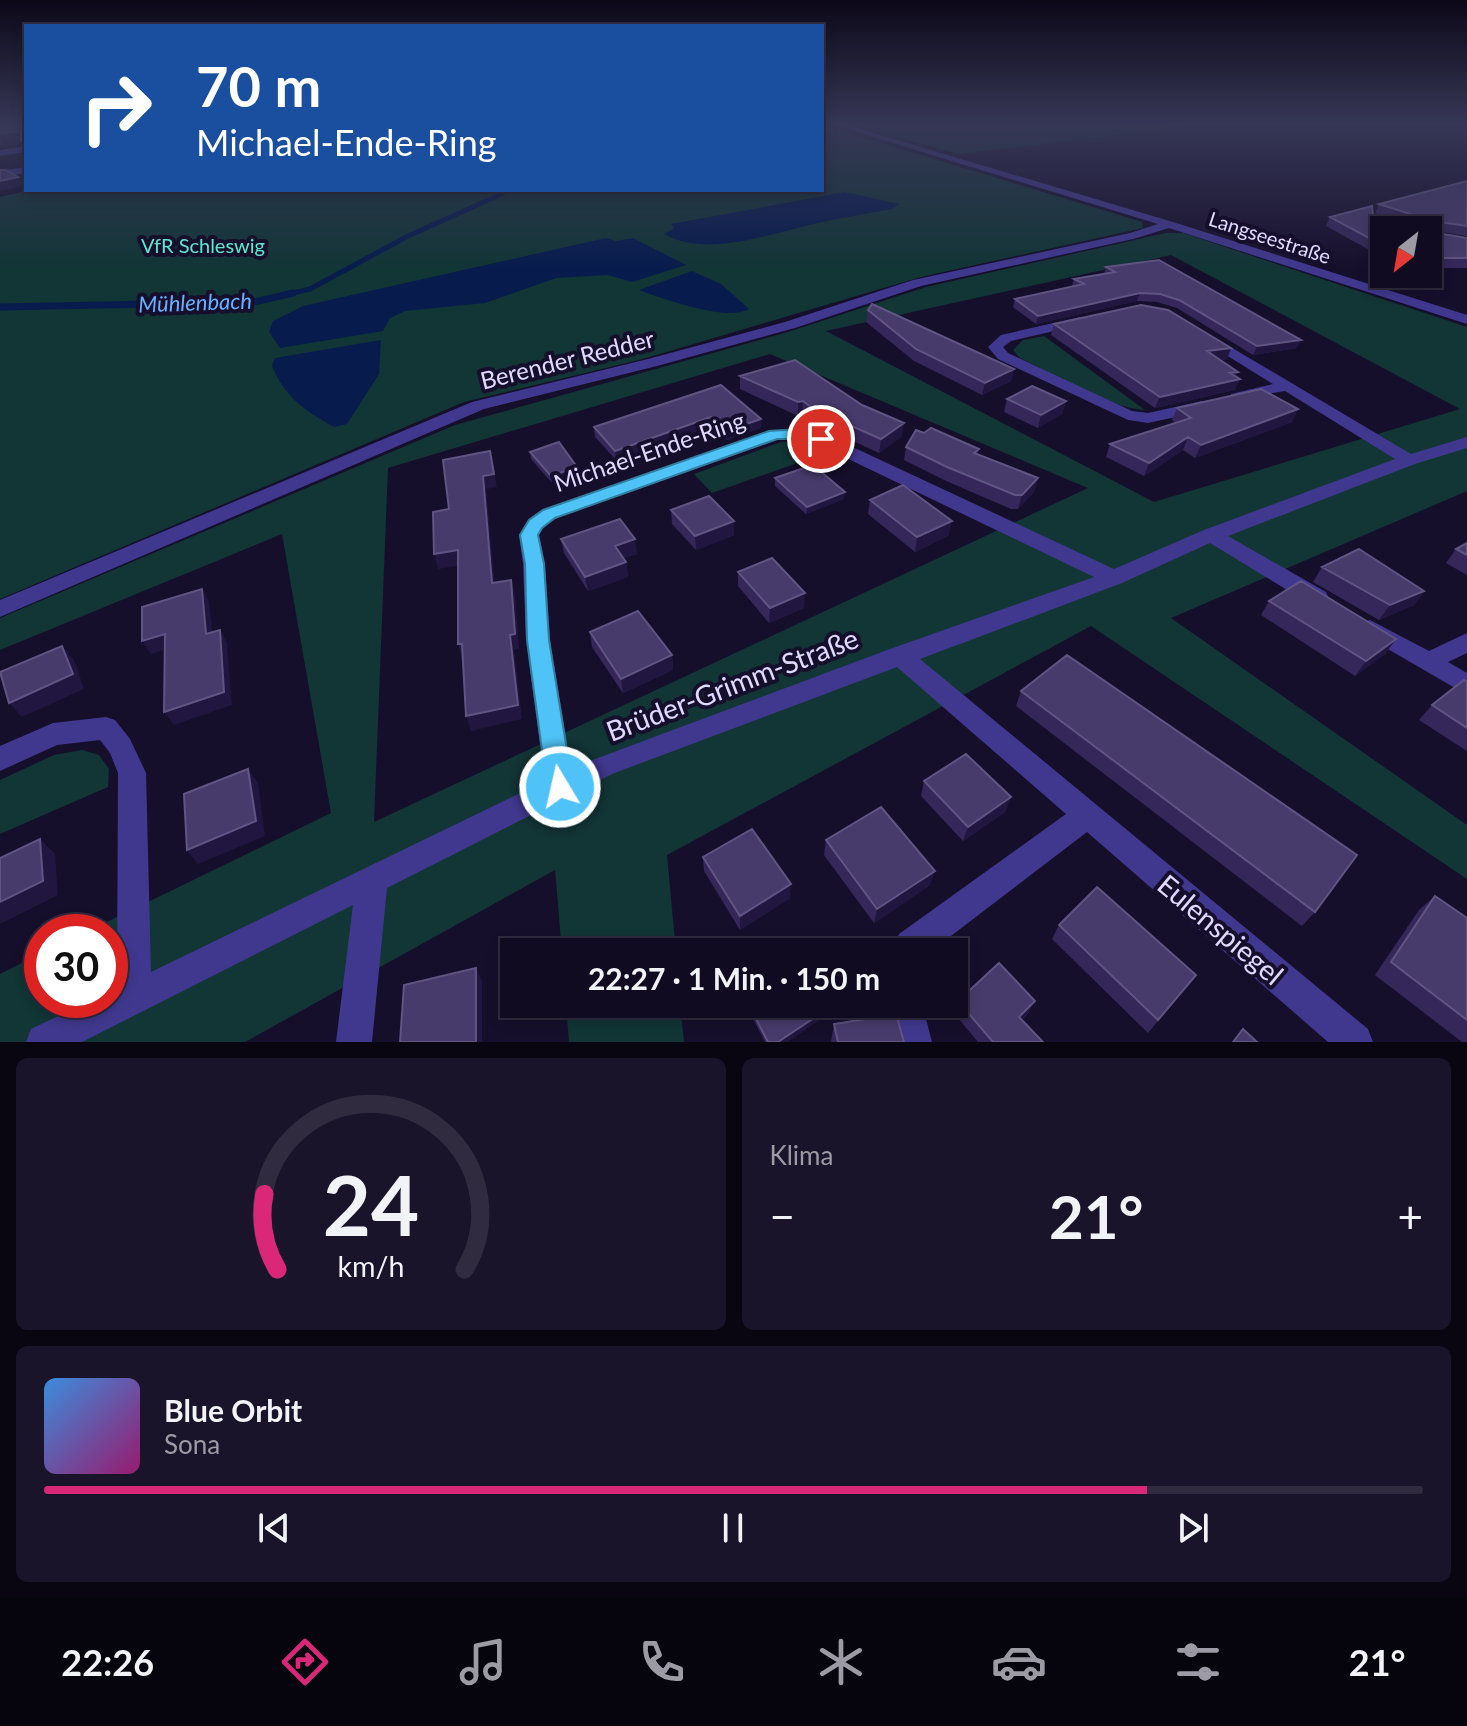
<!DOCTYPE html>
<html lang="de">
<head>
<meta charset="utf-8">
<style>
	:root { --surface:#100b21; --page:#19142a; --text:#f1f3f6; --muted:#9c9ba5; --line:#302b3f; --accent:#db2777 }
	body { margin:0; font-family:Lato,sans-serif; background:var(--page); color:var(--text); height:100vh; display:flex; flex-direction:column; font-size:30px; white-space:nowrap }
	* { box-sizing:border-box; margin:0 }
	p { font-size:26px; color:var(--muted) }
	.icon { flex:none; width:44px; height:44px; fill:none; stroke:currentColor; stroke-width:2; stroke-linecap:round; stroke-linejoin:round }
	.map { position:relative; height:1042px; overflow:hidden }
	.drawer { display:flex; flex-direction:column; gap:16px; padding:16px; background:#090612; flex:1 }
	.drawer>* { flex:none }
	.guide { position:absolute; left:24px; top:24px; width:800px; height:168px; border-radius:0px; box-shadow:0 4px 12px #0003,0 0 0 2px var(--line); background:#1a4fa0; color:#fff; overflow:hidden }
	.needle { width:52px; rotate:211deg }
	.buttons { position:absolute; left:1370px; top:216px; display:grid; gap:16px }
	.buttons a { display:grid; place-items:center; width:72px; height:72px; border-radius:0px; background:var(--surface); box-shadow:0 4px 12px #0003,0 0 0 2px var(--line); font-size:40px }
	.speed { position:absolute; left:24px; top:914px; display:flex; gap:16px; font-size:40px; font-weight:700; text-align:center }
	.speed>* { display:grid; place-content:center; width:104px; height:104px; border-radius:50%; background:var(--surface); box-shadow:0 4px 12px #0003,0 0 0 2px var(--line); line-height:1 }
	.speed .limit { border:12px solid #d22; background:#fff; color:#111 }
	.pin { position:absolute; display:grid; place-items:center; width:68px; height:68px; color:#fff; margin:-34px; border:4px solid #fff; border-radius:50%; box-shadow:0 2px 8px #0007 }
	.me { position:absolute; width:88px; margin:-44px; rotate:351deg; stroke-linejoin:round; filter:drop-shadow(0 0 6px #0008) }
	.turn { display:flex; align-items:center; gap:28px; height:168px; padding:0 40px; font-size:36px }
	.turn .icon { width:104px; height:104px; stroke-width:2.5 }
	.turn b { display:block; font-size:56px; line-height:68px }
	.big { font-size:60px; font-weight:700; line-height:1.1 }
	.drawer .tile { flex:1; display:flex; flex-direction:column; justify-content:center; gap:12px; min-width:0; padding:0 28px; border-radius:12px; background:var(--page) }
	.drawer .dial { align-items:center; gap:0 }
	.dial svg { height:208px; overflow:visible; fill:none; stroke:var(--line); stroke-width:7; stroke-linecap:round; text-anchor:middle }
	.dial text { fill:var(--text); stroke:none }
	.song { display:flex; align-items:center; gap:24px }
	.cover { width:96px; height:96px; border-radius:12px; background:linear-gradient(135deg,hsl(210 70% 55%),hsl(320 70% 35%)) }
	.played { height:8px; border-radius:4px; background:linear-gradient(90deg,var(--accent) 80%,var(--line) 80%) }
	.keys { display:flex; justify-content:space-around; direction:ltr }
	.heat { display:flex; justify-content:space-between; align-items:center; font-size:44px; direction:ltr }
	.drawer .tiles { flex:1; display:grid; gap:16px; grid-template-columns:1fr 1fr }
	.tile:last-child { grid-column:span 2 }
	.trip { position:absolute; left:500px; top:938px; width:468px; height:80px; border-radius:0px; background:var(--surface); box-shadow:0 4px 12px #0003,0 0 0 2px var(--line); font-weight:700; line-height:80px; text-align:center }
	.tab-bar { display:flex; height:128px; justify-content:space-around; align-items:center; background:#06040d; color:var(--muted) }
	.tab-bar .icon { width:56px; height:56px }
	.tab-bar .current { color:var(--accent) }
	.tab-bar b { font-size:36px; color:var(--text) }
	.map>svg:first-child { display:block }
	.green { fill:#123536; fill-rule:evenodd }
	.water { fill:#071c4d }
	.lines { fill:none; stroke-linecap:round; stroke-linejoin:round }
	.stream-far2 { stroke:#071c4d; stroke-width:4 }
	.stream-far1 { stroke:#071c4d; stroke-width:5 }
	.stream { stroke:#071c4d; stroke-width:7 }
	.minor { fill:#40388e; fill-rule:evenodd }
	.wall { fill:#35275a }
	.shaded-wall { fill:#211640 }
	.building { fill:#473b6c; stroke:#605483; stroke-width:2 }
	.route { fill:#4fc3f7; stroke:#337fa1; stroke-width:2 }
	.labels { text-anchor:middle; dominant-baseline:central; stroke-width:8; stroke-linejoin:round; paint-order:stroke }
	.far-street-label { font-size:20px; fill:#e1daff; stroke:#160f2c }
	.far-park-label { font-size:20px; fill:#5de8ce; stroke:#160f2c }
	.far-water-label { font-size:22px; font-style:italic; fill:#68b0ff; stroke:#160f2c }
	.street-label { font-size:24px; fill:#e1daff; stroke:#160f2c }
	.near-street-label { font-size:28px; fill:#e1daff; stroke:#160f2c }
</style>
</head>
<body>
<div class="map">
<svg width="1467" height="1042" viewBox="0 0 1467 1042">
	<rect width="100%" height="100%" fill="#160f2c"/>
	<path class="green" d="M844 123H1214L959 154Z
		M822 125 1142 222 1143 228 921 277 639 360 464 402 0 599V197L31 190H822Z
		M1166 233H1183L1467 327V491L1171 618 1467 825V879L1091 626 667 855 676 952H562L555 870 245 1042H0V974L42 953V1000H110V932H86L331 813 282 534 0 650V618L455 425 788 332 926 287ZM1171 255 1460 409 1154 502 826 331ZM770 354 1088 488 374 822 388 468Z
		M1044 336 1145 410C1107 408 1054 374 1020 358L1013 350 1023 340Z
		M804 441 832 451 712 493 694 474 781 442Z
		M82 750 99 755 109 769 108 787 0 834V780L54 755Z
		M566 1004H680L684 1042H569Z"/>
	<path class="water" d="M845 192 899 204 892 209C866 214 839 218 813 224 770 234 705 258 664 234L674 228 671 224Z
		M606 238 616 241 633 238 686 265 632 282 608 275 556 278 485 303 405 311 390 318 383 331 280 348 269 332 273 321 303 306Z
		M692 271 721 284 749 309C727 322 663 299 639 290Z
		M381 340 379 374 347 424 334 427C306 412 284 396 272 366L275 358Z"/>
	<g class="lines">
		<path class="stream-far2" d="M1026 123H1110
			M491 199 510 190"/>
		<path class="stream-far1" d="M285 295 310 289 408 236 495 197"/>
		<path class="stream" d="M0 307 254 302 293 293"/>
		<path class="minor" d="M828 123H840L1173 222 1467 315V324L1169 228 1133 239 921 286 795 328 657 366 484 409 0 617V600L472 402 648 359 785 322 913 280 1130 233 1158 224Z
			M26 146V152L0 156V150Z
			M26 167V173L0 177V171Z
			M1080 317 1085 318V324L1011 341 1003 347 1008 353 1132 411 1148 413 1202 401 1210 406 1208 410 1148 423 1128 420 998 359 988 347 1001 335Z
			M1207 333 1411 454 1467 437V448L1415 464 1228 536 1326 592 1329 598 1326 604H1310L1210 543 1122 583 920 659 1368 1029 1373 1042H1328L1087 832 930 952H892L899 934 1066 814 897 667 612 774 387 888 372 1042H336L353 905 82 1042H26L31 1029 92 1000H110V991L117 988 118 773 110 753 100 740 57 745 0 771V746L53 723 106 717 115 720 130 739 146 773 151 972 545 781 526 640 523 564 519 535 528 520 542 510 769 431 800 429 827 435 1114 569 1204 530 1395 459 1285 391 1231 400V394L1273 384 1202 340V334ZM800 439 815 443 1094 577 890 649 571 768 550 640 545 564 539 535 543 528 556 518 777 440Z
			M1370 620 1429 651 1467 633V653L1448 662 1467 673V695L1362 634 1358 628 1362 622Z
			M888 1004H922L932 1042H896Z"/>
	</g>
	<path class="wall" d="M0 123H26V150L23 144 4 146 0 145Z
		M1467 181V236L1430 230 1431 232 1467 238V268H1428V230H1384V258L1326 226 1330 217 1373 215 1400 224H1408L1375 213 1379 204Z
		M1106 267 1297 348 1253 355 1177 308 1157 302 1137 301 1036 324 1013 307 1015 299 1072 286 1074 279 1104 274Z
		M868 310 1014 369 1011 381 982 395 914 361 866 322Z
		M1054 324 1231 348 1227 359 1220 360 1238 372 1236 376 1235 390 1155 408 1051 335Z
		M740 376 902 436 879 453 814 423 802 414 798 416 740 389Z
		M721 385 761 428 727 440 711 426 616 460 595 437 594 427Z
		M1007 399 1066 401 1062 414 1038 428 1004 412Z
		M1177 408 1298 409 1292 422 1195 458 1183 450 1144 476 1106 457 1110 444 1176 423 1172 420Z
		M924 433 979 449 977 454 1038 478 1034 492 1018 509H1011L944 480 904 460 906 447Z
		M530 452 578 474 552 483 531 459Z
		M775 478 844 499 806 514 775 486Z
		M870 500 949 535 915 552 868 514Z
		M671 510 734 535 696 550 672 524Z
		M561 539 637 554 623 558 626 562 628 577 588 591 564 553Z
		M1467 543V575L1446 563 1456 549Z
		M1322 567 1424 591 1414 605 1379 620 1313 582Z
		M738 572 804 608 769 623 738 586Z
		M1269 601 1396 639 1385 654 1355 676 1261 615Z
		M590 632 672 655 673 670 623 693 592 647Z
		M1467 682V751L1419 720 1432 705Z
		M1021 691 1315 912 1302 926 1016 706Z
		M924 781 1011 797 1005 812 963 841 921 796Z
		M826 840 930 885 874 923 824 855Z
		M703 857 790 898 740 930 704 871Z
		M1435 896 1467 918V1042H1462L1375 975 1419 910Z
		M1059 925 1196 975 1148 1033 1052 939Z
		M958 1001 1029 1012 1022 1020 1043 1042H978L953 1012Z
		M751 1009 819 1020 787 1042H765L751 1015Z
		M834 1024 904 1042H831Z"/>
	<path class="shaded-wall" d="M21 131V141L23 144 4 146 0 139V133Z
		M18 177 23 186 0 191V181Z
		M1140 293 1137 301 1036 324 1038 316Z
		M1301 340 1297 348 1253 355 1257 346Z
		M1231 348 1227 359 1202 362 1207 351Z
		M1014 369 1011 381 982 395 985 383Z
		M1238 372 1235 380 1240 379 1235 390 1155 408 1160 397 1230 373Z
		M803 401 802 414 798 416V402Z
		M1066 401 1062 414 1038 428 1041 415Z
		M1298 409 1292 422 1195 458 1201 445Z
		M711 417V426L616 460 615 451Z
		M761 419V428L727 440V431Z
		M904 423 902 436 879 453 881 439Z
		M1188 437 1183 450 1144 476 1149 463Z
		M490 451 497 487 486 489 496 598 492 583 483 476Z
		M577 467 578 474 552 483 551 476Z
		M1038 478 1034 492 1018 509 1022 495Z
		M845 492 844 499 806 514 807 507Z
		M734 521V535L696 550 695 536Z
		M952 521 949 535 915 552 917 537Z
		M635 539 637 554 617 561 615 546Z
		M458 550 462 565 438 569 434 554Z
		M626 562 628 577 588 591 585 577Z
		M511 580 515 594 519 649 514 650 522 719 471 731 466 716Z
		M202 589 209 602 214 648 206 634Z
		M1424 591 1414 605 1379 620 1390 605Z
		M805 593 804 608 769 623 770 608Z
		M220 630 227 643 232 705 174 725 164 712Z
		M165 634 173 647 151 654 142 641Z
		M1396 639 1385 654 1355 676 1366 661Z
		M458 644H462V659Z
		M62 646 74 660 84 689 22 717 9 703Z
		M672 655 673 670 623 693 621 679Z
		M248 769 258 783 265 836 198 864 187 850Z
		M1011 797 1005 812 963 841 968 827Z
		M40 839 55 854 58 895 0 924V902Z
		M935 871 930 885 874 923 877 909Z
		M791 884 790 898 740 930V916Z
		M476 968 482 981V1042H476Z
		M1035 1001 1029 1012 1013 1028 1019 1017Z
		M820 1014 819 1020 787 1042H778Z"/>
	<path class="building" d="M0 123H26V142L21 141V131L0 133Z
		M0 170H6L18 177 0 181Z
		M1467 181V226L1433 221 1430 224 1431 232 1467 238V258H1428V230H1384V246L1330 217 1372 206 1373 215 1400 224H1418L1421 221 1417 216 1379 204Z
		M1159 260 1301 340 1257 346 1179 300 1160 294 1140 293 1038 316 1015 299 1084 284 1074 279 1115 272 1106 267Z
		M872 304 1014 369 985 383 916 349 868 310Z
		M1141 305 1168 310 1231 348 1207 351 1238 372 1230 373 1240 379 1160 397 1054 324Z
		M795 360 862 405 904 423 881 439 815 410 803 401 798 402 740 376Z
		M721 385 761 419 727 431 711 417 615 451 594 427Z
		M1032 386 1066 401 1041 415 1007 399Z
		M1261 389 1298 409 1201 445 1188 437 1149 463 1110 444 1191 418 1177 408Z
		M931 428 979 449 974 453 1038 478 1022 495H1015L947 467 906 447 916 430 924 433Z
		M559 442 577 467 551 476 530 452Z
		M490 451 494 474 483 476 492 583 511 580 515 634 510 635 518 705 466 716 462 644H458V550L434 554 433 512 449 509 443 460Z
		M813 465 845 492 807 507 775 478Z
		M903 485 952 521 917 537 870 500Z
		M709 496 734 521 695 536 671 510Z
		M620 519 635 539 615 546 626 562 585 577 561 539Z
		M1467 543V555L1456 549Z
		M1359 549 1424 591 1390 605 1322 567Z
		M772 558 805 593 770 608 738 572Z
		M1301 581 1396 639 1366 661 1269 601Z
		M202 589 206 634 220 630 224 692 164 712 165 634 142 641V607Z
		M638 611 672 655 621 679 590 632Z
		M62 646 73 674 9 703 0 672Z
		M1067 655 1357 855 1315 912 1021 691Z
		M1464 680 1467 682V728L1432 705Z
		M966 754 1011 797 968 827 924 781Z
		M248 769 256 821 187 850 184 794Z
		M881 807 935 871 877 909 826 840Z
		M752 829 791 884 740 916 703 857Z
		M40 839 43 881 0 902V858Z
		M1097 887 1196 975 1158 1020 1059 925Z
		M1435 896 1467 918V1020L1391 962Z
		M999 963 1035 1001 1019 1017 1043 1042H993L958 1001Z
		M476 968V1042H400L404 985Z
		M759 1004H814L820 1014 778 1042H768L751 1009Z
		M896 1014 904 1042H838L834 1024Z
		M1243 1029 1257 1042H1233Z"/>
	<linearGradient id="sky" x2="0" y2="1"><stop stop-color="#0c0818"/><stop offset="0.46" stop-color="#363756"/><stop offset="1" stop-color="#363756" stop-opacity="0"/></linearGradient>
	<rect width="1467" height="269" fill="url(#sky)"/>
	<path class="route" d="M800 429 827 436 829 439 821 444 800 439H777L555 518 542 528 538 535 544 564 549 640 573 787 569 795 560 798 551 795 547 787 527 640 525 564 520 535 529 520 543 510 769 431Z"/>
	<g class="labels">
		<g class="far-street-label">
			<text transform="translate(1270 237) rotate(18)">Langseestraße</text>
		</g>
		<g class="far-park-label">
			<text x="203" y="245">VfR Schleswig</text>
		</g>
		<g class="far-water-label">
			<text transform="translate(195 302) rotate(-2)">Mühlenbach</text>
		</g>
		<g class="street-label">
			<text transform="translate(567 359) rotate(-14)">Berender Redder</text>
			<text transform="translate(649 451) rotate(-19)">Michael-Ende-Ring</text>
		</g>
		<g class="near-street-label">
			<text transform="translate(732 684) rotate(-21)">Brüder-Grimm-Straße</text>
			<text transform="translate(1221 929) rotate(40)">Eulenspiegel</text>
		</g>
	</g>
</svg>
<div class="buttons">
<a><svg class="needle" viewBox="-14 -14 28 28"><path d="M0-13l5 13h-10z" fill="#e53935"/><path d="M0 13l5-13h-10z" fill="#9c9ba5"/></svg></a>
</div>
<div class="speed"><div class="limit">30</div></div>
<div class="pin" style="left:821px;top:439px;background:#d93025"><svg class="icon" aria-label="arrive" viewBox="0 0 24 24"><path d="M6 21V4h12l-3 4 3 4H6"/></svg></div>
<svg class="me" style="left:560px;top:787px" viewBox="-20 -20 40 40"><circle r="17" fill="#4fc3f7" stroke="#fff" stroke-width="3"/><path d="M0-11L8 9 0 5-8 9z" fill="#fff"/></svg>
<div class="trip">22:27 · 1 Min. · 150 m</div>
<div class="guide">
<div class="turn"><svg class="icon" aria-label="right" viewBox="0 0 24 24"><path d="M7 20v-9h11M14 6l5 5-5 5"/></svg><div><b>70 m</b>Michael-Ende-Ring</div></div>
</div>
</div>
<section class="drawer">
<div class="tiles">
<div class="tile dial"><svg viewBox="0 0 100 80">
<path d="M14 69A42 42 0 1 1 86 69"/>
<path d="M14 69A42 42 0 0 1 9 40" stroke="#db2777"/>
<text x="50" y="56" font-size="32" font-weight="700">24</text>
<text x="50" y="72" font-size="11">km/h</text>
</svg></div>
<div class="tile"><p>Klima</p>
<div class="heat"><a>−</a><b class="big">21°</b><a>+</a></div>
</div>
<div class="tile">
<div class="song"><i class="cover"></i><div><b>Blue Orbit</b><p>Sona</p></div></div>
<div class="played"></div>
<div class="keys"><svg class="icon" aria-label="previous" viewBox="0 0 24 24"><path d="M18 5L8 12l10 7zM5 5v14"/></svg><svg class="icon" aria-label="pause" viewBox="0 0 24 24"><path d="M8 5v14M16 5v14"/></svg><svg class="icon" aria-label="next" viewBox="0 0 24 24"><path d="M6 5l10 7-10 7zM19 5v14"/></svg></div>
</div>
</div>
</section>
<nav class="tab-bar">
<b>22:26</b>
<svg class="icon current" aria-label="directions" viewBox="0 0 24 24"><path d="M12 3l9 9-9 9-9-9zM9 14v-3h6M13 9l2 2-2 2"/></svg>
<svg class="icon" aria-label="music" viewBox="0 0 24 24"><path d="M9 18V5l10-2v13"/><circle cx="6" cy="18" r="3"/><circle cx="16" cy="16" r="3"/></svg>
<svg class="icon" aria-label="phone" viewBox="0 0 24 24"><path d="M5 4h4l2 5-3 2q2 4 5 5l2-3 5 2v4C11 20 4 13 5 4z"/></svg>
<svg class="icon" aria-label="climate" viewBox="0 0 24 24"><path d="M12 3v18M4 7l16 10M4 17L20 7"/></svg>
<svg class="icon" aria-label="car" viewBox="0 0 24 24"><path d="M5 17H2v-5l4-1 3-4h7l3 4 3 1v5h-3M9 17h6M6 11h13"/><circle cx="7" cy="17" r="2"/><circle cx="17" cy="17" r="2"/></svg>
<svg class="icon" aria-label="filters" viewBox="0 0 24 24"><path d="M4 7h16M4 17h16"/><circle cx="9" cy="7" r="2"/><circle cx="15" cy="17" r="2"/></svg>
<b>21°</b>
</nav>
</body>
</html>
